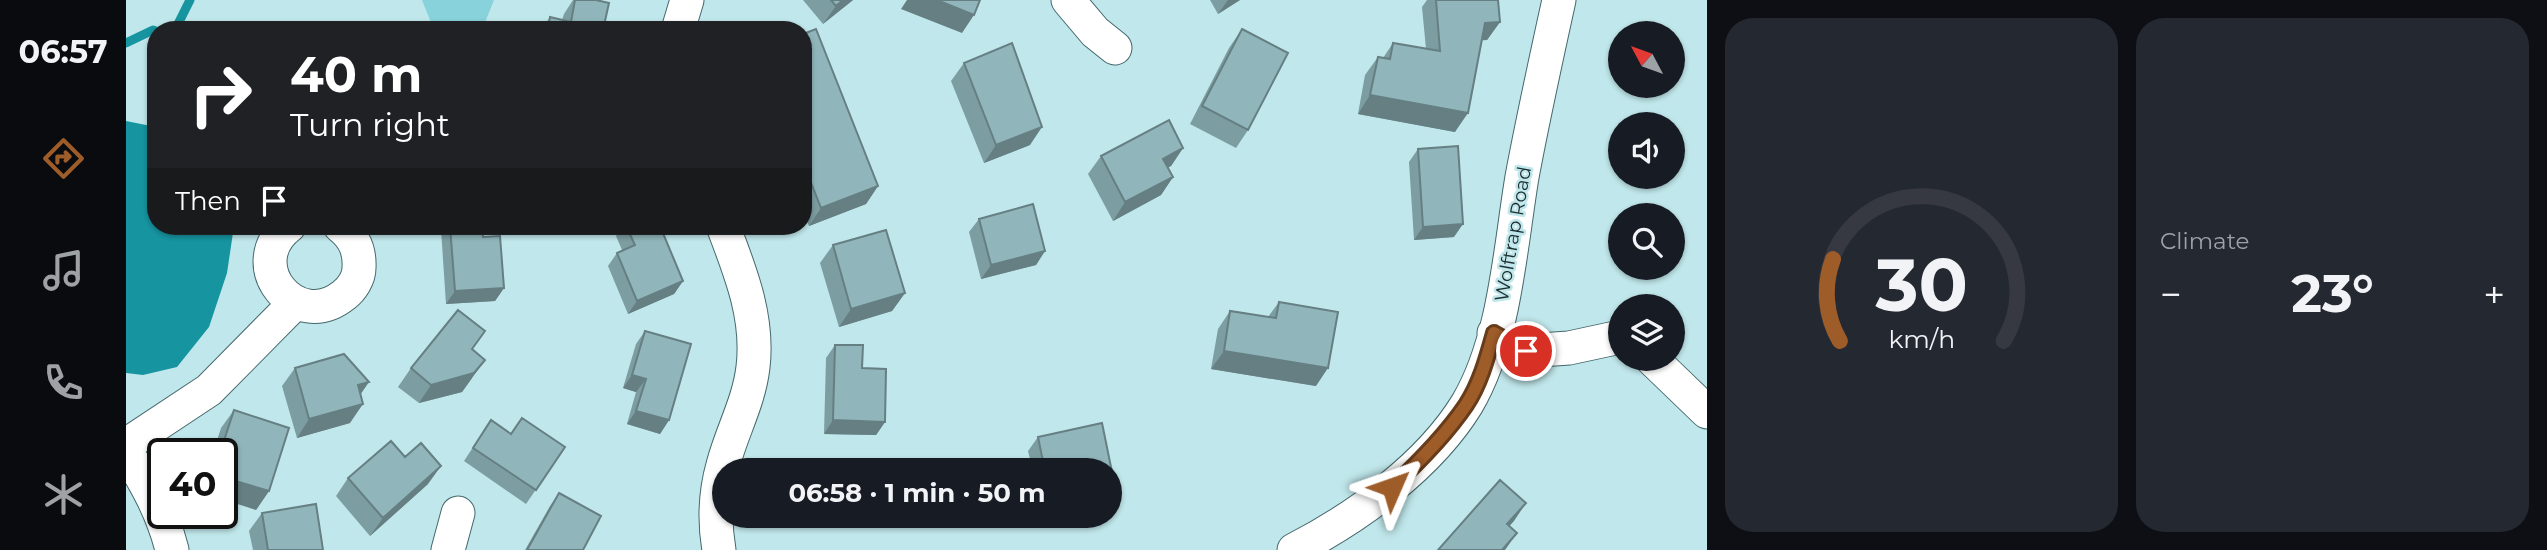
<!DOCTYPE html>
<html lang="en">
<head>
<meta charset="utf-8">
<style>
	:root { --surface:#171b24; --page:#242831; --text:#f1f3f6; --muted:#9ea1a6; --line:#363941; --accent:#9e5c29 }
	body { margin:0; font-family:Montserrat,sans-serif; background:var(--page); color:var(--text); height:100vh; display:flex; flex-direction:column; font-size:26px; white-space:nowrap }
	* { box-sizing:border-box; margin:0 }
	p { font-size:23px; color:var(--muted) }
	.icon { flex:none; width:38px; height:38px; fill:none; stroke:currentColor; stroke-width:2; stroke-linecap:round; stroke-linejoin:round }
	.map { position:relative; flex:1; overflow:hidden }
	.panel { display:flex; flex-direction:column; gap:18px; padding:18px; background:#0d0f14; width:840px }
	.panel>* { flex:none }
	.banner { position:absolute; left:21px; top:21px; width:665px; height:214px; border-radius:28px; box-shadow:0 2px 5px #0004; background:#202124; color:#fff; overflow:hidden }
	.needle { width:46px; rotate:311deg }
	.fabs { position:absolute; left:1482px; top:21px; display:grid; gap:14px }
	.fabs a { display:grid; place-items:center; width:77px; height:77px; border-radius:50%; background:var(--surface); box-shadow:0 2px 5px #0004; font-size:35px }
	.speed { position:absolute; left:21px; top:438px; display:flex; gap:14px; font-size:35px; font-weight:700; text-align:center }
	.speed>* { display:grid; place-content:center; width:91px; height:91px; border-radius:50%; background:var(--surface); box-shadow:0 2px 5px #0004; line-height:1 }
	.speed .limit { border:4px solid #111; border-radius:10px; background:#fff; color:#111 }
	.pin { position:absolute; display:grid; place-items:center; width:60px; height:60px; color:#fff; margin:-30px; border:4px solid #fff; border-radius:50%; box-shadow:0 2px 7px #0007 }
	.me { position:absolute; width:77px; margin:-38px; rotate:47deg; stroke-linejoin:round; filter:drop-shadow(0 0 5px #0008) }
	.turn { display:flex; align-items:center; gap:24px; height:147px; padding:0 28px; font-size:32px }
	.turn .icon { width:91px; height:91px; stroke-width:2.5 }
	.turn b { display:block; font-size:49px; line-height:60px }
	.then { display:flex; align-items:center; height:66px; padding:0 28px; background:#0003; gap:14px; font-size:26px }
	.big { font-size:52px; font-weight:700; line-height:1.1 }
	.panel .widget { flex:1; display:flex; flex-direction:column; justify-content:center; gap:10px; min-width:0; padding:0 24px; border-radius:28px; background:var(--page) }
	.panel .dial { align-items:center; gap:0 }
	.dial svg { height:182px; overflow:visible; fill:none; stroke:var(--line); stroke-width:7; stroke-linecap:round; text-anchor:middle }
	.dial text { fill:var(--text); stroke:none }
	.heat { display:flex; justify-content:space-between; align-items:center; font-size:38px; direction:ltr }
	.panel .tiles { flex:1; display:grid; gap:18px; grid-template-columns:repeat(2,1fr) }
	.trip { position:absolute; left:586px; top:458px; width:410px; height:70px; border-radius:35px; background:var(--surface); box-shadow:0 2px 5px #0004; font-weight:700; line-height:70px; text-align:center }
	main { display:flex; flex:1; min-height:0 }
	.tabs { display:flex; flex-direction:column; width:126px; justify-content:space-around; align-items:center; background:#090b0e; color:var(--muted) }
	.tabs .icon { width:49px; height:49px }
	.tabs .active { color:var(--accent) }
	.tabs b { font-size:32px; color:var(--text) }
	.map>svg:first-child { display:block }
	.green { fill:#88d2db }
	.water { fill:#1694a0 }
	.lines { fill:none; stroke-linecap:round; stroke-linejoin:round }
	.stream { stroke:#1694a0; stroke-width:9 }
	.minor-casing { stroke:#44686c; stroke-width:35 }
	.minor { stroke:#fff; stroke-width:33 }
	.wall { fill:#7c9da1 }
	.shaded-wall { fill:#657f83 }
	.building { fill:#90b6bb; stroke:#657f83; stroke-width:2 }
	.route-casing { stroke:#673c1b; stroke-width:18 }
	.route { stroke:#9e5c29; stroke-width:12 }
	.labels { text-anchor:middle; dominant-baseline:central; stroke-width:5; stroke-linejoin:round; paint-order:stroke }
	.street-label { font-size:19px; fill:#1d2c2e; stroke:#c0e7eb }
</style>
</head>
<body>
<main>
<nav class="tabs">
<b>06:57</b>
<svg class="icon active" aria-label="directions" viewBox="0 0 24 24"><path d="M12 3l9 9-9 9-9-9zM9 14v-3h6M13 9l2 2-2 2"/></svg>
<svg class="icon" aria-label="music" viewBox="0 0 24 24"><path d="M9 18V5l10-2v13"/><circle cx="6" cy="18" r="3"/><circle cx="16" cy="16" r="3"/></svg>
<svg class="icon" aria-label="phone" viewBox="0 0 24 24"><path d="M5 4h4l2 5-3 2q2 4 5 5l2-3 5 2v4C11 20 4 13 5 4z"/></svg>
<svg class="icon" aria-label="climate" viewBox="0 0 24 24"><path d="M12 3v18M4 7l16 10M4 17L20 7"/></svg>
</nav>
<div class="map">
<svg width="1581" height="550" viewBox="0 0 1581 550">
	<rect width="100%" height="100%" fill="#c0e7eb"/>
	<path class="green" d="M296 0H368L356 30H308Z"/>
	<path class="water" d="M0 121 30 127V226H108L101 273 83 327 51 367 17 375 0 373Z"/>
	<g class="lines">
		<path class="stream" d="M49 30 64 0
			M0 43 27 30 30 31"/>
		<g class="minor-casing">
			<path id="minor" d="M942 0 969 32 989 48
				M552 30 561 0
				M163 226C114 264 170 334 218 295 226 289 233 278 233 268 234 250 228 237 214 226
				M1368 333 1400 351 1443 348 1494 337
				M1526 359 1581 412
				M0 445 83 390 169 303
				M0 451C20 483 37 513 46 550
				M322 550 332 513
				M593 550C588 521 589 493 597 465 606 431 623 402 627 367 633 317 614 271 597 226
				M1168 550C1232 517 1303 466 1341 404 1379 340 1384 249 1396 177 1407 118 1420 59 1433 0"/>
		</g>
		<use href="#minor" class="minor"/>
	</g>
	<path class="wall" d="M447 0H470L477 30H415L424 17 436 20 438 14Z
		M677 0H727L697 24Z
		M1084 0H1114L1092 14Z
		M1301 0H1372L1374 22 1361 40H1355L1329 132 1232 114 1239 75 1252 57 1257 58 1267 43 1300 49 1296 7Z
		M1116 29 1122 130 1110 148 1064 124 1103 48Z
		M677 34 752 186 740 204 683 226 677 212Z
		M838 63 904 145 858 163 825 81Z
		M1057 148 1045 166 1042 167 1047 177 1035 195 987 221 962 174 975 156Z
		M1292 149 1328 237 1288 240 1283 162Z
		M853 219 919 251 910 265 855 279 843 232Z
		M317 226H356L357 237 378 288 369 301 320 304 315 229Z
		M489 226H534L557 281 548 294 502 314 482 266 491 253 496 250 490 236 492 233Z
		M707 245 779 293 766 311 713 327 694 263Z
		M1153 302 1190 386 1085 369 1092 329 1104 311 1142 317Z
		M519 331 543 420 534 434 501 424 510 392 497 388 510 344Z
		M709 345 736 368 759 422 750 435 698 434 700 358Z
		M347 349 346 378 336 392 293 403 272 387 285 368Z
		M169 368 234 394 224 423 171 438 156 386Z
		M108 410 143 491 130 510 96 453H87L95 428Z
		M365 420 385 434 439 447 400 504 338 461Z
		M976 423 986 472 984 476V471H907L902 451 912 437Z
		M279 457 302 484 244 536 210 496 222 478Z
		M433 493 457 550H399L424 506Z
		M136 513 197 550H127L123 531Z"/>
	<path class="shaded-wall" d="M717 0H727L697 24 710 6Z
		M781 0H811L848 15 836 33 775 9Z
		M1102 0H1114L1092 14Z
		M1374 22 1361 40 1346 41 1359 23Z
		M1244 95 1342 113 1329 132 1232 114Z
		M916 127 904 145 858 163 870 145Z
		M1057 148 1045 166 1025 177 1037 159Z
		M1047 177 1035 195 987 221 999 202Z
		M752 186 740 204 683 226 695 208Z
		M1337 224 1328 237 1288 240 1297 227Z
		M919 251 910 265 855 279 865 265Z
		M557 281 548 294 502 314 511 301Z
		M378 288 369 301 320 304 329 291Z
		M779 293 766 311 713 327 725 309Z
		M1098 351 1202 368 1190 386 1085 369Z
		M359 360 336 392 293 403 305 385Z
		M506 375 520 379 510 392 497 388Z
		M243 382 230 401 232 385Z
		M237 404 224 423 171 438 183 419Z
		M510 411 543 420 534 434 501 424Z
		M707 420 759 422 750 435 698 434Z
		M315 466 302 484 244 536 257 518Z
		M96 477 143 491 130 510 96 499Z
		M1400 503 1388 521 1369 542 1381 524Z
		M1391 533 1379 550H1376Z"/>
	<path class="building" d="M449 0H470L483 3 477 30H422L424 17 445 22Z
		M705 0H717L710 6Z
		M811 0H854L848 15Z
		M1310 0H1372L1374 22 1359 23 1342 113 1244 95 1252 57 1264 59 1267 43 1314 51Z
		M690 29 752 186 695 208 677 162V34Z
		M1116 29 1162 53 1122 130 1076 106Z
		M886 43 916 127 870 145 838 63Z
		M1043 120 1057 148 1037 159 1047 177 999 202 975 156Z
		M1332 146 1337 224 1297 227 1292 149Z
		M907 204 919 251 865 265 853 219Z
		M324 226H356L357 237 374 236 378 288 329 291Z
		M500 226H534L557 281 511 301 491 253 509 245Z
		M760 230 779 293 725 309 707 245Z
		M1153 302 1212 312 1202 368 1098 351 1104 311 1150 318Z
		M332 310 359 331 346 349 359 360 348 373 305 385 285 368Z
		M519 331 565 344 543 420 510 411 520 379 506 375Z
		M709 345H737L736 368 760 369 759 422 707 420Z
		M218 354 243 382 232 385 237 404 183 419 169 368Z
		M108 410 163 428 143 491 96 477V453H94Z
		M396 418 439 447 410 490 347 448 365 420 385 434Z
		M976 423 986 472 984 473V471H919L912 437Z
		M265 441 279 457 295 443 315 466 257 518 222 478Z
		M1374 480 1400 503 1381 524 1391 533 1376 550H1312Z
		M433 493 475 516 457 550H401Z
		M190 504 197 550H142L136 513Z"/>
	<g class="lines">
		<g class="route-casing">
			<path id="route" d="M1266 487C1293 462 1319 436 1340 405 1354 384 1361 358 1368 333L1400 351"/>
		</g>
		<use href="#route" class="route"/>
	</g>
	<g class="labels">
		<g class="street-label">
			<text transform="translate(1387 234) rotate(-80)">Wolftrap Road</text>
		</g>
	</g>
</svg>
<div class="fabs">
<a><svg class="needle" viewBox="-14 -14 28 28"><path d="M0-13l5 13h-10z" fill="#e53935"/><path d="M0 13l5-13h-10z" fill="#9ea1a6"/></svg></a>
<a><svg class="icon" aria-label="sound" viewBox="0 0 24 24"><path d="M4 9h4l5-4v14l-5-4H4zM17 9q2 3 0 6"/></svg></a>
<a><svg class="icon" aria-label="search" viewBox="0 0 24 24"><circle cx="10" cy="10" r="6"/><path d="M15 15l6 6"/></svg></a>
<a><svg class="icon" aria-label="layers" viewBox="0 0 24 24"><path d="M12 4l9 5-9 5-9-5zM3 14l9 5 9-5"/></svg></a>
</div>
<div class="speed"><div class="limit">40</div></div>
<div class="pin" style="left:1400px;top:351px;background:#d93025"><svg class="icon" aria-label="arrive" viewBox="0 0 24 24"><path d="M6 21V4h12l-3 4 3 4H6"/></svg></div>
<svg class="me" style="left:1266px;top:487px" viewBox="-20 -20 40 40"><path d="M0-17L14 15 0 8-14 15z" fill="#9e5c29" stroke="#fff" stroke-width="4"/></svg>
<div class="trip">06:58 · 1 min · 50 m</div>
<div class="banner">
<div class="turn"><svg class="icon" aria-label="right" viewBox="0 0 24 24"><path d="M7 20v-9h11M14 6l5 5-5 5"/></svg><div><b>40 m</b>Turn right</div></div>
<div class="then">Then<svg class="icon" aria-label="arrive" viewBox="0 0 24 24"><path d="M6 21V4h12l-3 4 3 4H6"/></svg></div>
</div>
</div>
<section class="panel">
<div class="tiles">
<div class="widget dial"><svg viewBox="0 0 100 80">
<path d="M14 69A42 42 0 1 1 86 69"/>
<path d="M14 69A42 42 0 0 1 11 33" stroke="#9e5c29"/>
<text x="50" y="56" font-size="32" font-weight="700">30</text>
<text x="50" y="72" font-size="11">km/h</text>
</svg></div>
<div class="widget"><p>Climate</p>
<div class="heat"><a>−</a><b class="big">23°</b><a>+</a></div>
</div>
</div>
</section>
</main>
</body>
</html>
